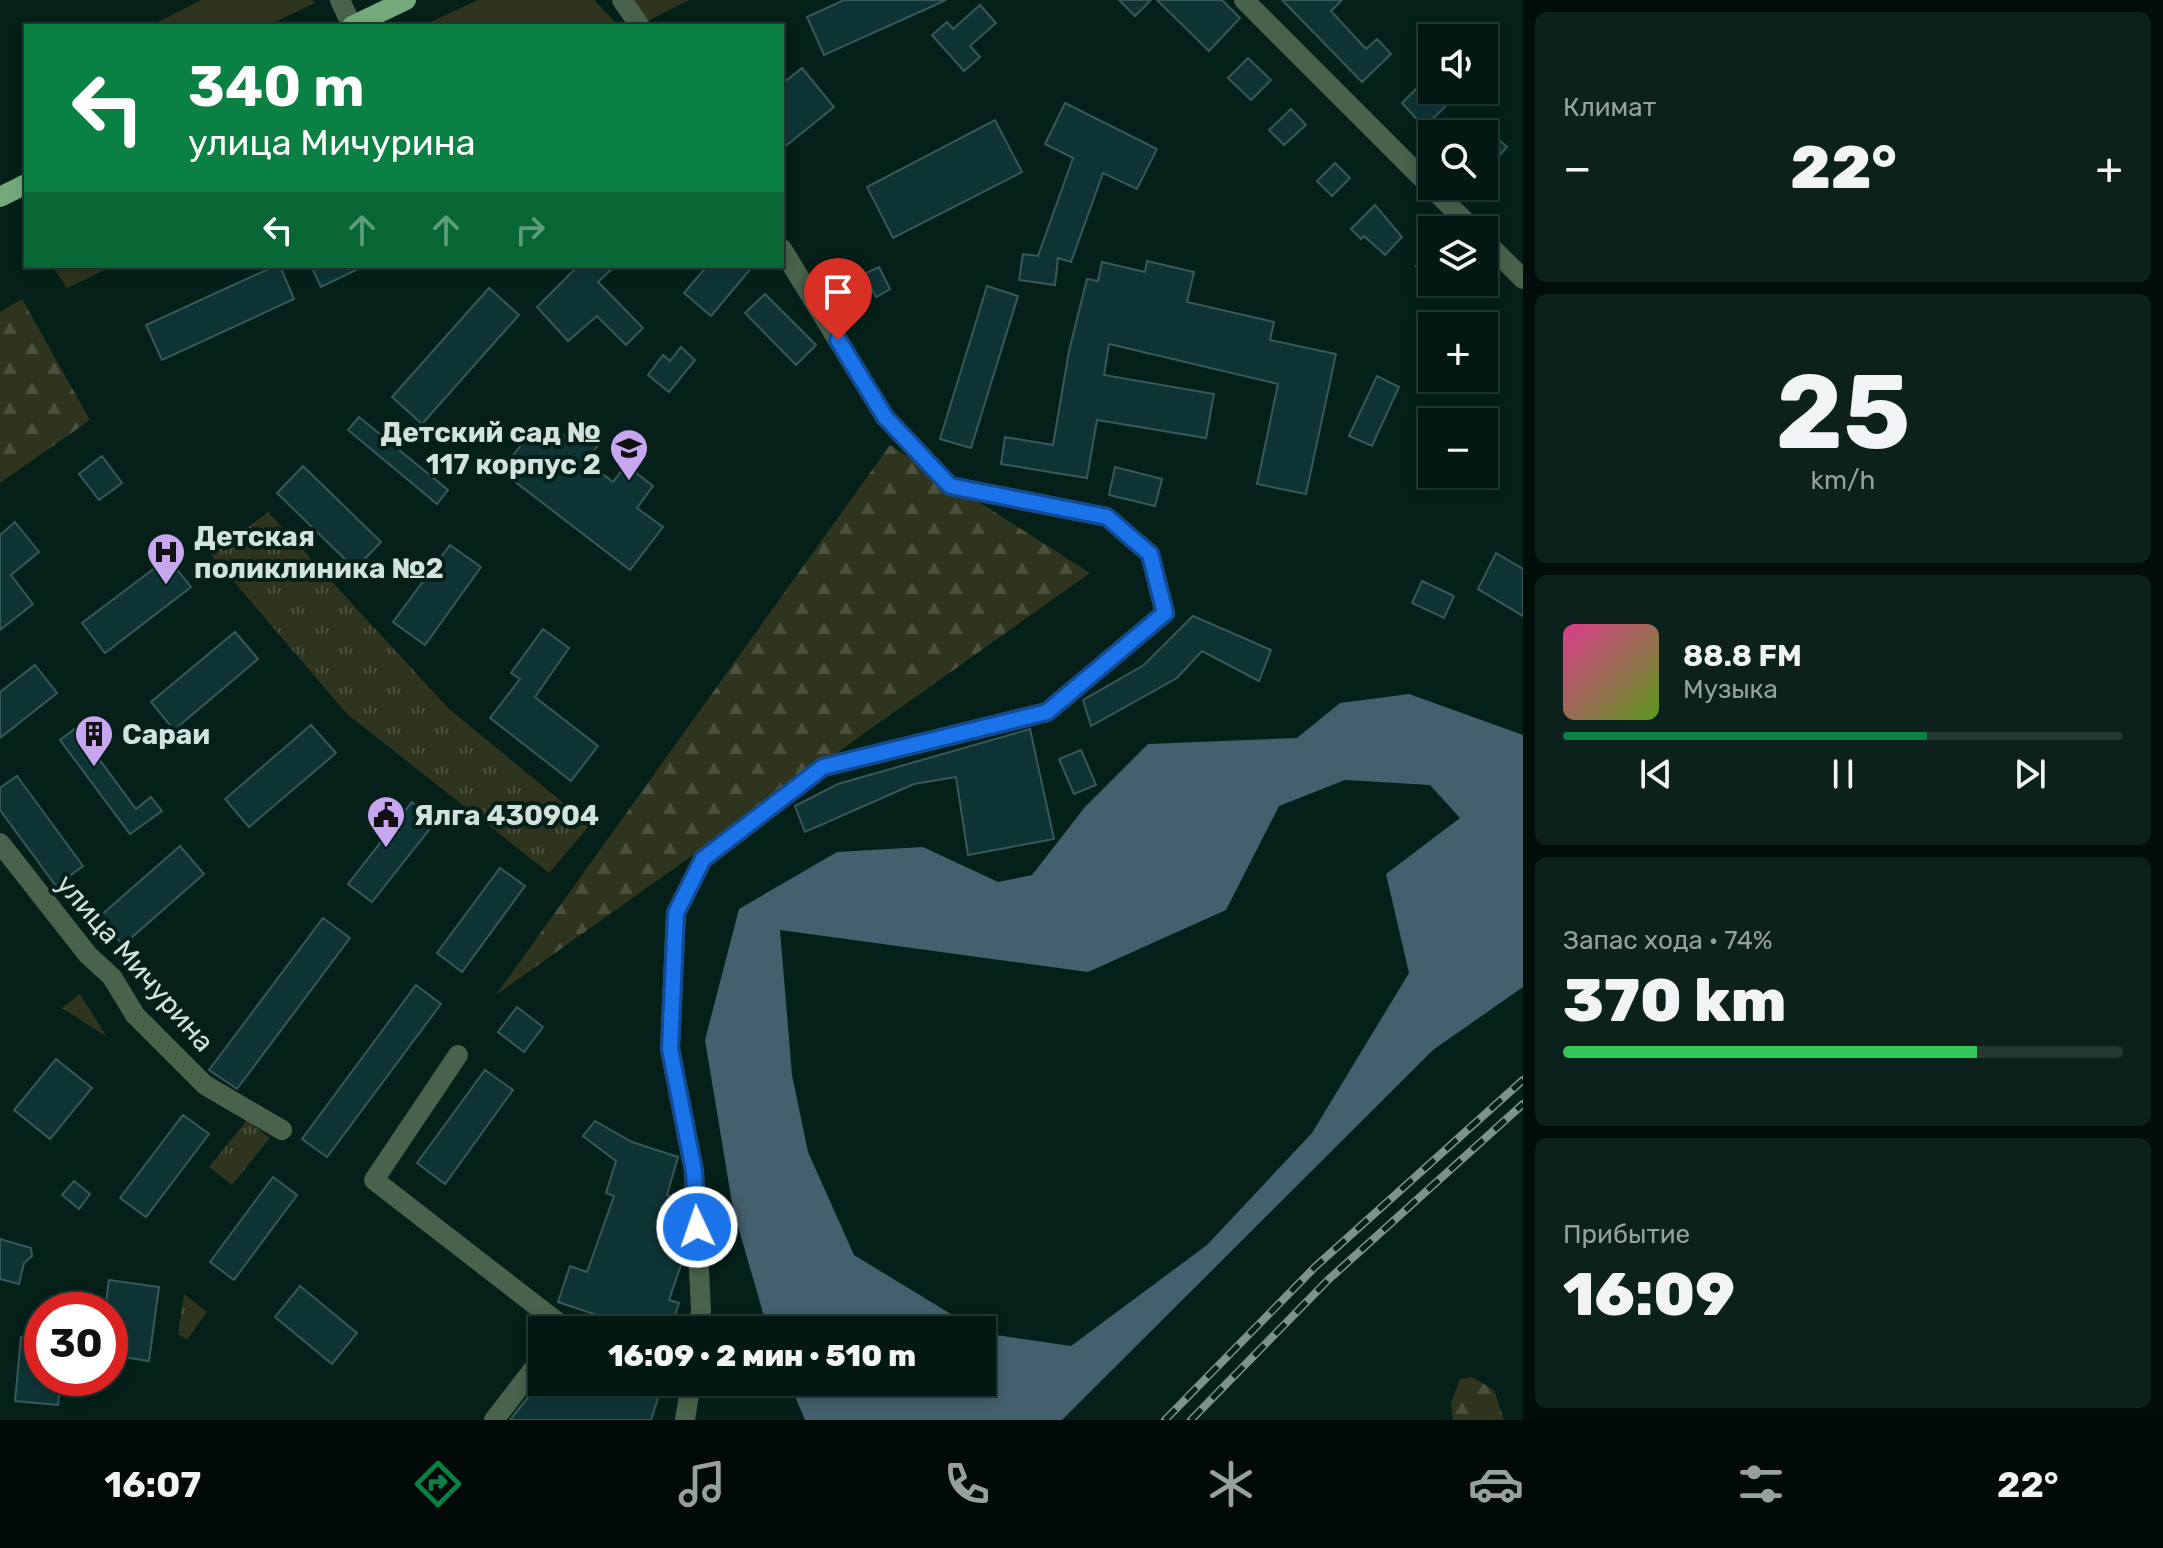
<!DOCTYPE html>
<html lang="ru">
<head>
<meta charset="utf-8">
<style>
	:root { --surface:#031813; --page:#0d211c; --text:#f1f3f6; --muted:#97a0a0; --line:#243733; --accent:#0b8043 }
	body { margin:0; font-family:Rubik,sans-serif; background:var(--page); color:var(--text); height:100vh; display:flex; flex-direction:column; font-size:30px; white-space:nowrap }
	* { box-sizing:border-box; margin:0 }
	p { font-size:26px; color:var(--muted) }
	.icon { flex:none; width:44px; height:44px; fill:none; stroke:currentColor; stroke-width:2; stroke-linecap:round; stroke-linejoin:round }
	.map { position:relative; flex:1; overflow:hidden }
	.sheet { display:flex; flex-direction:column; gap:12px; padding:12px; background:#020d0a; width:640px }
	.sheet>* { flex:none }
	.banner { position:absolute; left:24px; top:24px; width:760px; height:244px; border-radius:0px; box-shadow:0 4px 12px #0003,0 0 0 2px var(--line); background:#0b8043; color:#fff; overflow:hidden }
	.controls { position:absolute; left:1418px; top:24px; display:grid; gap:16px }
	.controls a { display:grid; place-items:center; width:80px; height:80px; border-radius:0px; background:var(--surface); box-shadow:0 4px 12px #0003,0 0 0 2px var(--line); font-size:40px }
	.speed { position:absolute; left:24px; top:1292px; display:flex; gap:16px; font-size:40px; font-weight:700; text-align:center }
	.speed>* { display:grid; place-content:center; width:104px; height:104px; border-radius:50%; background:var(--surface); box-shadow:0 4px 12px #0003,0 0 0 2px var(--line); line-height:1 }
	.speed .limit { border:12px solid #d22; background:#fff; color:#111 }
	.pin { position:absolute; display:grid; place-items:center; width:68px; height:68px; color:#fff; margin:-82px -34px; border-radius:50% 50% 50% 0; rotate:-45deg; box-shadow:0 0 8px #0007 }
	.pin .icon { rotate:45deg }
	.me { position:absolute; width:88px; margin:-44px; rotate:357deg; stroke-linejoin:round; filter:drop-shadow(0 0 6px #0008) }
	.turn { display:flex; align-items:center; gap:28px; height:168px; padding:0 32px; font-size:36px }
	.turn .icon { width:104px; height:104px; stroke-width:2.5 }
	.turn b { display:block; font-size:56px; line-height:68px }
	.lanes { display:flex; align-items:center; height:76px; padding:0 32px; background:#0003; justify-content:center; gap:40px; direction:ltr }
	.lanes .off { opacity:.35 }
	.big { font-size:60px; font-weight:800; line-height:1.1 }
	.sheet .card { flex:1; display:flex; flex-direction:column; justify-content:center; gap:12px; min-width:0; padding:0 28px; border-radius:12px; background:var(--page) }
	.sheet .dial { align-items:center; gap:0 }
	.dial b { font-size:104px; line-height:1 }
	.song { display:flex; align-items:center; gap:24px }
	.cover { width:96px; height:96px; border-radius:12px; background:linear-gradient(135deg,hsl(330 70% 55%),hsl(90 70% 35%)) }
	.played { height:8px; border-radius:4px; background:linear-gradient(90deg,var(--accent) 65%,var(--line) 65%) }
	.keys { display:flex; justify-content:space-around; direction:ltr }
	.heat { display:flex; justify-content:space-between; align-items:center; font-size:44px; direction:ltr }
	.charge { height:12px; border-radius:6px; background:linear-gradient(90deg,#34c759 74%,var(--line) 0) }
	.trip { position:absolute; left:528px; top:1316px; width:468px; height:80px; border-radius:0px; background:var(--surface); box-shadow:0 4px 12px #0003,0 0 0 2px var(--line); font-weight:800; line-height:80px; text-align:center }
	.tab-bar { display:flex; height:128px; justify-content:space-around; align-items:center; background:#010a08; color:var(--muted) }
	.tab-bar .icon { width:56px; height:56px }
	.tab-bar .selected { color:var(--accent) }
	.tab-bar b { font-size:36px; color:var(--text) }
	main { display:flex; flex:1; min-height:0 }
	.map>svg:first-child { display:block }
	.grass { fill:#2e341d }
	.forest { fill:url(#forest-firs) }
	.park { fill:url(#park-tufts) }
	.water { fill:#42606e }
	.building { fill:#0e3436; stroke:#38585a; stroke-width:2 }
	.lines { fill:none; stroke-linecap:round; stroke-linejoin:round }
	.street { stroke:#49624c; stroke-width:20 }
	.primary { stroke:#75aa7c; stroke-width:20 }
	.rail-casing { stroke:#7d928c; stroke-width:8 }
	.rail { stroke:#042019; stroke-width:5; stroke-dasharray:15; stroke-linecap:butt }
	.route-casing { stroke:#114b97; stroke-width:20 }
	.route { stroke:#1a73e8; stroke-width:14 }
	.labels { text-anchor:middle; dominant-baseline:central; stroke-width:8; stroke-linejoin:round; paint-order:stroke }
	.poi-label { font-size:28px; font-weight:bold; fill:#d2e2dc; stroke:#042019; text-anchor:start }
	.street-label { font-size:28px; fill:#d2e2dc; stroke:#042019 }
</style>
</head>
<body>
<main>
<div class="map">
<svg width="1523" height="1420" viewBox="0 0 1523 1420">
	<defs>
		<pattern id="forest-firs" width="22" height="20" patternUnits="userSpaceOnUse" patternTransform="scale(2)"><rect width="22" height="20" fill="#2e341d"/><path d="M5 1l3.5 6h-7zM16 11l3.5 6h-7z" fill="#4b513d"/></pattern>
		<pattern id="park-tufts" width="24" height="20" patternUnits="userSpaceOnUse" patternTransform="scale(2)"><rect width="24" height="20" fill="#2e341d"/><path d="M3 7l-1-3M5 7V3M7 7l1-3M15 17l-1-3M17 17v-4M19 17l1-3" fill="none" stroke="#4b513d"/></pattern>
	</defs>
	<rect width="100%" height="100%" fill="#042019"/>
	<path class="grass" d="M201 0H313L315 3 267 26H150Z
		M478 0H594L617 24 422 26Z
		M634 0H689L646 22Z
		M52 266H113L67 288Z"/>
	<path class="forest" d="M22 299 90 420 0 483V312Z
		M890 445 1090 573 496 995Z
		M1472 1377 1494 1390 1504 1420H1453L1451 1403 1460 1379Z"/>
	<path class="park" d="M268 512 448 708 590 825 549 873 347 714 211 555Z
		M80 994 107 1037 62 1008Z
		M247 1120 270 1138 232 1185 209 1167Z
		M184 1294 207 1312 187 1340 178 1334Z"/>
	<path class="water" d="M1409 694 1523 735V987L1433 1050 1062 1420H805L789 1382H982V1333L1071 1346 1207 1245 1312 1133 1409 973 1386 874 1460 818 1430 785 1345 780 1279 806 1226 910 1088 972 780 930 792 1075 808 1152 854 1255 977 1330H768L733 1209 705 1040 739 909 837 852 923 847 998 882 1032 875 1085 807 1148 744 1297 738 1340 703Z"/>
	<path class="building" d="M844 0H946L824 55 807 17Z
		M1119 0H1151L1135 16Z
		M1157 0H1222L1240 18 1209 51Z
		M1282 0H1342L1331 11 1366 49 1377 39 1391 54 1362 82Z
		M980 5 996 23 970 46 980 57 964 71 932 35 947 22 953 29Z
		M1248 58 1271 80 1251 100 1228 78Z
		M802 68 834 107 782 149V84Z
		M1432 73V90H1445L1453 99 1424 127 1402 103Z
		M1065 103 1157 149 1137 189 1103 173 1071 262 1058 258 1055 285 1019 280 1023 254 1038 256 1073 158 1045 144Z
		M1291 109 1306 125 1284 145 1269 130Z
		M995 120 1022 172 893 238 867 187Z
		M1484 126 1507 147 1484 172Z
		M1335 163 1350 178 1332 196 1317 181Z
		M1375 205 1402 237 1385 255 1364 236 1361 239 1351 229Z
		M1432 249V282L1416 266Z
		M1147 261 1194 272 1187 302 1274 322 1270 340 1336 354 1306 494 1257 484 1278 384 1109 344 1104 375 1214 394 1206 438 1097 420 1087 478 1001 464 1005 437 1053 445 1069 351 1087 279 1098 281 1102 262 1145 272Z
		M275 266H280L294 299 162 360 146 325Z
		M311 266H364L321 287Z
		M578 266H615L598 282 643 328 626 345 597 316 568 341 537 307Z
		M707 266H753L711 316 684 293Z
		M879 267 890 289 876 297 864 274Z
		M987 286 1018 296 971 448 940 439Z
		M489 288 519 315 422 424 392 397Z
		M765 294 816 345 796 365 745 313Z
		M681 347 695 360 669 392 648 375 663 355 670 361Z
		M1377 376 1399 387 1372 446 1349 436Z
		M359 417 448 490 437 504 348 430Z
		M576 420 602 440 586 461 613 482 626 465 653 486 637 508 663 527 630 570 501 471 532 431 555 448Z
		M102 456 122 483 99 500 79 474Z
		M303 466 381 542 355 569 277 493Z
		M1115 467 1162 479 1155 506 1109 495Z
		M15 522 39 552 11 575 33 604 0 630V535Z
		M450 545 481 567 425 645 393 622Z
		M1496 553 1523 569V616L1478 589Z
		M168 558 191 587 105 653 82 623Z
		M1422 581 1454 596 1444 618 1412 603Z
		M1193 616 1271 650 1259 681 1202 651 1177 678 1091 726 1083 700 1144 665Z
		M543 629 569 648 535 697 598 746 571 781 490 718 520 679 511 673Z
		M235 632 258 659 174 730 151 702Z
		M35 665 57 693 0 738V692Z
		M311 725 336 753 249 827 225 799Z
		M76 728 136 809 151 797 162 811 130 834 60 740Z
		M1030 729 1054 839 968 855 956 777 914 784 805 832 795 806 838 784Z
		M1081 750 1096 785 1074 794 1059 759Z
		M17 776 83 866 56 886 0 810V788Z
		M412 802 436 821 372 902 348 884Z
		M180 846 204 874 123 945 99 917Z
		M500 868 525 886 462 972 437 953Z
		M323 918 350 938 237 1089 209 1070Z
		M416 985 441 1004 327 1157 302 1139Z
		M517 1007 543 1027 524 1052 498 1032Z
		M56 1059 92 1088 50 1139 14 1110Z
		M485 1070 513 1090 445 1184 417 1163Z
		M183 1115 209 1134 146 1217 120 1198Z
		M595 1121 632 1142 678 1157 667 1195 677 1198 664 1236 685 1243V1253L669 1300 679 1303 670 1330H642L558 1302 570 1266 587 1272 614 1196 606 1193 616 1161 583 1136Z
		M273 1177 297 1195 234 1280 210 1262Z
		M74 1181 90 1194 79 1209 62 1195Z
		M0 1239 31 1248 32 1256 24 1263 19 1284 0 1279Z
		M109 1280 159 1287 149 1361 110 1355V1310H105Z
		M300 1286 357 1333 332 1364 275 1317Z
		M21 1337 42 1339V1378H61L58 1405 15 1401Z
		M540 1382H561L581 1397 588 1382H644L660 1392 651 1420H510Z"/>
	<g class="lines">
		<path class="street" d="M340 0 352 26
			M622 0 640 26
			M1244 0 1474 230
			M1484 240 1523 279
			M0 843 88 955 112 977 135 1015 205 1085 282 1130
			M458 1055 374 1180 565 1328
			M698 1330 701 1310 694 1171 670 1049 676 913 703 859 823 767 1047 712 1165 613 1150 554 1107 517 950 486 885 417 782 249
			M494 1420 542 1358
			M685 1420 691 1382"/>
		<path class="primary" d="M352 26 406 0
			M0 197 26 184"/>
		<g class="rail-casing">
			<path id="rail" d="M1165 1420 1315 1267 1523 1080
				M1191 1420 1328 1280 1523 1104"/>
		</g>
		<use href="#rail" class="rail"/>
	</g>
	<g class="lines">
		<g class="route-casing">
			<path id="route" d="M697 1227 694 1171 670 1049 676 913 703 859 823 767 1047 712 1165 613 1150 554 1107 517 950 486 885 417 838 340"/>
		</g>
		<use href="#route" class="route"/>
	</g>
	<defs>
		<g id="school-pin" transform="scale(2)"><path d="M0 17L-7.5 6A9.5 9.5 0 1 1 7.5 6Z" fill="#c7a6f0" stroke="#042019"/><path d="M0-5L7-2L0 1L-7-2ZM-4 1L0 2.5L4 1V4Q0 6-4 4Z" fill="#111"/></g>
		<g id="hospital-pin" transform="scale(2)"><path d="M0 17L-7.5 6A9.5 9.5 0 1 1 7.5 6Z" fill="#c7a6f0" stroke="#042019"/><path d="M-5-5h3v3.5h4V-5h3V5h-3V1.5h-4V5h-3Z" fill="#111"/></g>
		<g id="building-pin" transform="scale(2)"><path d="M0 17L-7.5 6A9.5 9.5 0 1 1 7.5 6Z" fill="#c7a6f0" stroke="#042019"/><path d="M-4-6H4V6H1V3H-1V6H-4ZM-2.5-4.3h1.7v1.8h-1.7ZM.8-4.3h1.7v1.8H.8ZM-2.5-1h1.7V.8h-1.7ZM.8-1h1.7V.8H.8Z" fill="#111"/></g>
		<g id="civic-pin" transform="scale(2)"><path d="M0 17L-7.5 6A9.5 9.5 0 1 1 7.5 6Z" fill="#c7a6f0" stroke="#042019"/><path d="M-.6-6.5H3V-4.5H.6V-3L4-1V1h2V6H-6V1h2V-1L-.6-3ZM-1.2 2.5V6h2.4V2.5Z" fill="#111"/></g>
	</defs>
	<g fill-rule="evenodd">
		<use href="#school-pin" x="629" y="448"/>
		<use href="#hospital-pin" x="166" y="552"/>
		<use href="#building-pin" x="94" y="734"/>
		<use href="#civic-pin" x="386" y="815"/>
	</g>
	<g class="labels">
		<g class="poi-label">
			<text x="601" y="432" text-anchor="end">Детский сад №<tspan x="601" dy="32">117 корпус 2</tspan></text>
			<text x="194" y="536">Детская<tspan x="194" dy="32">поликлиника №2</tspan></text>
			<text x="122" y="734">Сараи</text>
			<text x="414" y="815">Ялга 430904</text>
		</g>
		<g class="street-label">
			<text transform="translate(135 963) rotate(49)">улица Мичурина</text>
		</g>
	</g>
</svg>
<div class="controls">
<a><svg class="icon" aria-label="sound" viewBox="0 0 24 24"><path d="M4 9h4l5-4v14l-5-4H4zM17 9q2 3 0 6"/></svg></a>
<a><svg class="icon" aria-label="search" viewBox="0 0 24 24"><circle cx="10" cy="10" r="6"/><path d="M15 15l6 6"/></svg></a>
<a><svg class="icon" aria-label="layers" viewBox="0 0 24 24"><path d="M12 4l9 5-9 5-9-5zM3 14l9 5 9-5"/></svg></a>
<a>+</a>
<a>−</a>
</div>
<div class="speed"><div class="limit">30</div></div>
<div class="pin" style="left:838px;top:340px;background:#d93025"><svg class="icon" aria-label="arrive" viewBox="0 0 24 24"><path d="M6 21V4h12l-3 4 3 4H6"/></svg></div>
<svg class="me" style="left:697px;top:1227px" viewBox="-20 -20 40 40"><circle r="17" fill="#1a73e8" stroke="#fff" stroke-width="3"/><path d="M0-11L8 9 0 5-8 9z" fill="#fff"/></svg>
<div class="trip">16:09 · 2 мин · 510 m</div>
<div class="banner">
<div class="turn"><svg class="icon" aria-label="left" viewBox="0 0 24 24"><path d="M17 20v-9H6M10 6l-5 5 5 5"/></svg><div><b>340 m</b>улица Мичурина</div></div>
<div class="lanes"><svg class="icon" aria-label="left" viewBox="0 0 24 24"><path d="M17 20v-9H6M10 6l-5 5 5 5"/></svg><svg class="icon off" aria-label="ahead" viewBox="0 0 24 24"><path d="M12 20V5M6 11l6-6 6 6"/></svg><svg class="icon off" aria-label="ahead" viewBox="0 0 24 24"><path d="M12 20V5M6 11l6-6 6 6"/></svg><svg class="icon off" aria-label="right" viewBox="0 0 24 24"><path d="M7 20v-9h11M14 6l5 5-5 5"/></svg></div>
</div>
</div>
<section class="sheet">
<div class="card"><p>Климат</p>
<div class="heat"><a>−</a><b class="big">22°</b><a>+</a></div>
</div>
<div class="card dial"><b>25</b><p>km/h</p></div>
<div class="card">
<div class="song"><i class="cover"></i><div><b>88.8 FM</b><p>Музыка</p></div></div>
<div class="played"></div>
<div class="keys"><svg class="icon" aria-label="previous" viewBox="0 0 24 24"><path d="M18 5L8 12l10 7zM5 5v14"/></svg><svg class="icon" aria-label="pause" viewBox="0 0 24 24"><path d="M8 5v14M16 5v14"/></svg><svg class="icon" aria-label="next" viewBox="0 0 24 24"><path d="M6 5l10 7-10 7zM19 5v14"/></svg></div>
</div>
<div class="card"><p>Запас хода · 74%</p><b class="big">370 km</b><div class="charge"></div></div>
<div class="card"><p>Прибытие</p><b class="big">16:09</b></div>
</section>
</main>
<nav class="tab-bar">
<b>16:07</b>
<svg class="icon selected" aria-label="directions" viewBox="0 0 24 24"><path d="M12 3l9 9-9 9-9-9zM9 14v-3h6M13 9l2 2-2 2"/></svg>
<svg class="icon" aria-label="music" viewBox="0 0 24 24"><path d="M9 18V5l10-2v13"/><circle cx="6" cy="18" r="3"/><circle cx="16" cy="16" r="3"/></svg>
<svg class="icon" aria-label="phone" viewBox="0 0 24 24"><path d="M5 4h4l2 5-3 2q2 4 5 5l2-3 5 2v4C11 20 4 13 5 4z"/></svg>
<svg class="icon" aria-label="climate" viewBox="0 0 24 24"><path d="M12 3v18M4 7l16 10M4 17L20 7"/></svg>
<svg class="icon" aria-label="car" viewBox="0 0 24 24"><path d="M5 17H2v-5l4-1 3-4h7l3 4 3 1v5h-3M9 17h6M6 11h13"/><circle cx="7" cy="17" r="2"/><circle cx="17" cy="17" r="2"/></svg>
<svg class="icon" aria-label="filters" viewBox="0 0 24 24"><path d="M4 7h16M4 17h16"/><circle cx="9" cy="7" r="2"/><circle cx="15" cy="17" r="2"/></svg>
<b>22°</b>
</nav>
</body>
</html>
